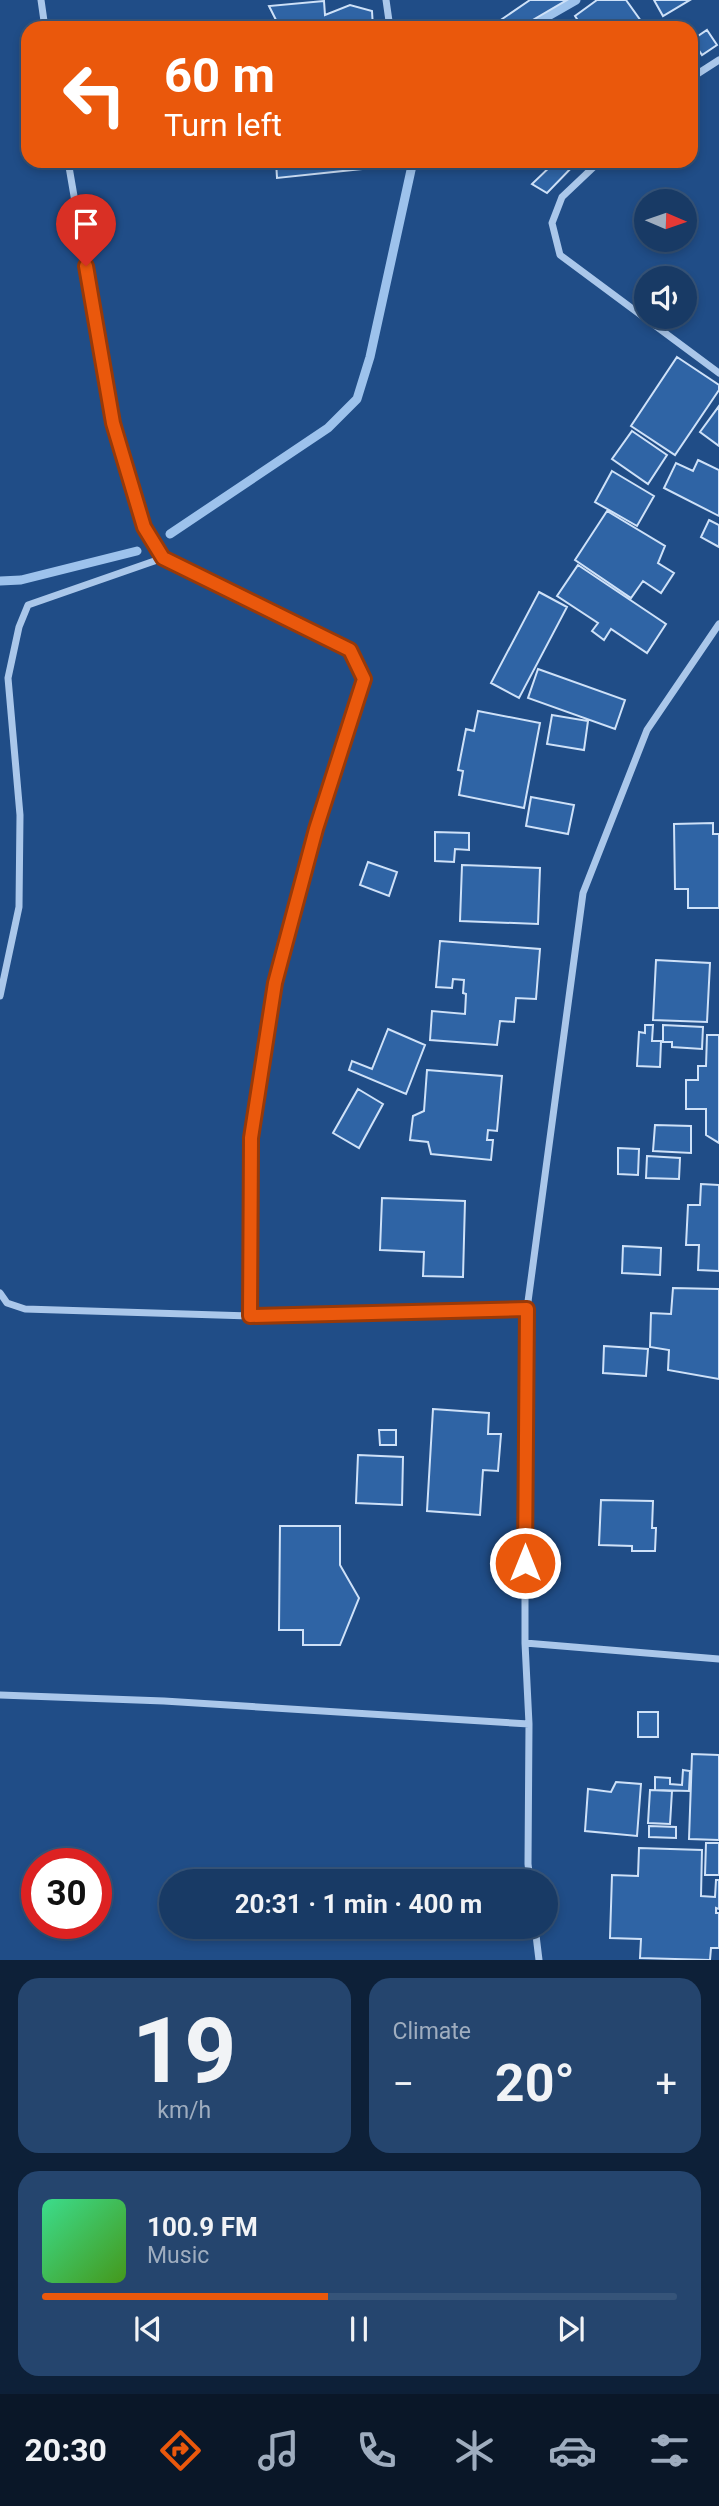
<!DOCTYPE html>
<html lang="en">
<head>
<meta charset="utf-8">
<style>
	:root { --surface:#183a65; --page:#25456e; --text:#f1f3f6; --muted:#9fadbf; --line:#365479; --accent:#ea580c }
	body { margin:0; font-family:Roboto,sans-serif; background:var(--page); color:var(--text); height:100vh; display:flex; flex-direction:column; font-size:26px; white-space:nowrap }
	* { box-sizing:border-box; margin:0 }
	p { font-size:23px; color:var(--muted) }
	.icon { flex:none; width:38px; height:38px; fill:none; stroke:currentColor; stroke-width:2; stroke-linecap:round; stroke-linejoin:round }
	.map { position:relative; height:1960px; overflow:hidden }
	.side { display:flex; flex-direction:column; gap:18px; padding:18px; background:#0d2038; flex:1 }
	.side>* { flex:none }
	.hud { position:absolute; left:21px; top:21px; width:677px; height:147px; border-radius:21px; box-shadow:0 4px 10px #0003,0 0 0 2px var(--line); background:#ea580c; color:#fff; overflow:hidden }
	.needle { width:46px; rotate:92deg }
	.fabs { position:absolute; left:634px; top:189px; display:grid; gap:14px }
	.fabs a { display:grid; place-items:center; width:63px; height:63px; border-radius:50%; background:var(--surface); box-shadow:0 4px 10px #0003,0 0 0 2px var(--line); font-size:35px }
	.speed { position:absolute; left:21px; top:1848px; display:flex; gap:14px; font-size:35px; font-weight:700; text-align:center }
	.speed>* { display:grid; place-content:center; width:91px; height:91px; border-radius:50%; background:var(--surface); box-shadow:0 4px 10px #0003,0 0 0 2px var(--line); line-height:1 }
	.speed .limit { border:10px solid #d22; background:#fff; color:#111 }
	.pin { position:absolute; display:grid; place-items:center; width:60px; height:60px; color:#fff; margin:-72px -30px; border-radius:50% 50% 50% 0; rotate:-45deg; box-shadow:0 0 7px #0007 }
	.pin .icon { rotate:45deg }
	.me { position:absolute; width:77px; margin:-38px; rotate:0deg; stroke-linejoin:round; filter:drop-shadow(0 0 5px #0008) }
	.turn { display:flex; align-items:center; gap:24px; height:147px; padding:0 28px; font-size:32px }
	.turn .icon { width:91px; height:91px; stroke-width:2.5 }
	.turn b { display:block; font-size:49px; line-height:60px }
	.big { font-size:52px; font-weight:700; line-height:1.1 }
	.side .tile { flex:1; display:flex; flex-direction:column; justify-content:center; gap:10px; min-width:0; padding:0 24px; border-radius:21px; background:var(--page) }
	.side .dial { align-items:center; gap:0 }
	.dial b { font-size:91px; line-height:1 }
	.song { display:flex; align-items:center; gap:21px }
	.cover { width:84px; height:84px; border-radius:10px; background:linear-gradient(135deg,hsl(150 70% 55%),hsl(100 70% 35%)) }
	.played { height:7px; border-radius:4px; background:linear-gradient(90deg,var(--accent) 45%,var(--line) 45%) }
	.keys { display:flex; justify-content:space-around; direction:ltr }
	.heat { display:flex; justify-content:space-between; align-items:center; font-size:38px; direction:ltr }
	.side .tiles { flex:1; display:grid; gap:18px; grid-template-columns:1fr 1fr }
	.tile:last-child { grid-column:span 2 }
	.trip { position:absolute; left:159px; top:1869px; width:399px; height:70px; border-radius:35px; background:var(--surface); box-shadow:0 4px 10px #0003,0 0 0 2px var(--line); font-weight:700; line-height:70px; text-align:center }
	.dock { display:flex; height:112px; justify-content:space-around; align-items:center; background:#0a1728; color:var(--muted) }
	.dock .icon { width:49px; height:49px }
	.dock .on { color:var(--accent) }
	.dock b { font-size:32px; color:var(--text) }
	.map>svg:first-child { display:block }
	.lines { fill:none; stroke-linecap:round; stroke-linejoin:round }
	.stream { stroke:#9dc2ec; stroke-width:9 }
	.building { fill:#2f64a5; stroke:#cee1f8; stroke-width:2 }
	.minor { stroke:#aac7ea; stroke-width:7 }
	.route-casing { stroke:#983908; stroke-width:18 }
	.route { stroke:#ea580c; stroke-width:12 }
</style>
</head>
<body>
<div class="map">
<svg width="719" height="1960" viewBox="0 0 719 1960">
	<rect width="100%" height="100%" fill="#204d87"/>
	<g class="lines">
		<path class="stream" d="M527 28 576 0
			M170 534 328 428 357 399 370 357 413 161
			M0 581 21 580 137 551"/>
	</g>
	<path class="building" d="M530 0H567L519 28H489Z
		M597 0H626L646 28H583L575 16Z
		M654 0H690L663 16Z
		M324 1 325 15 350 5 372 11 373 28H280L269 6Z
		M707 30 717 45 702 55 692 40Z
		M276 161H370L371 168 277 178Z
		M556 161H578L547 193 532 184Z
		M677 357 719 385V390L675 455 631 426Z
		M719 406V446L700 432Z
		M632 431 667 455 648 484 612 459Z
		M698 460 719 470V516L664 488 676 463 693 471Z
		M612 471 654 496 637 526 595 502Z
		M607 511 665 546 658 563 674 573 661 593 643 581 631 598 575 560Z
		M709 520 719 525V547L701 537Z
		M578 565 666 624 647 653 611 629 604 640 592 631 598 623 557 596Z
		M539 592 567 607 519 698 491 683Z
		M538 669 625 700 615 729 528 698Z
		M478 711 540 723 524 808 459 795 463 771 458 770 466 729 474 731Z
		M552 715 588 721 584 750 547 744Z
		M531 797 574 805 568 834 526 826Z
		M713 823V834H719V908H688V889H675L674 824Z
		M435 832 469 833V850L455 849 454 862 435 861Z
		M368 862 397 872 389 896 360 885Z
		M462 865 540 868 538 924 460 921Z
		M440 941 540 949 536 999 516 998 514 1022 500 1021 497 1045 430 1040 432 1011 465 1014 466 994 463 993 464 980 453 979 452 988 436 987Z
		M656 960 710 963 707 1022 653 1020Z
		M645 1025H653L652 1041H661L660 1067 637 1066 639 1032 645 1033Z
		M663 1025 703 1027 702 1049 672 1047V1042H663Z
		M388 1029 425 1045 406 1094 349 1070 352 1061 372 1069Z
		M707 1035H719V1143L706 1135V1109H686V1080H698V1066H706Z
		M427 1070 502 1076 497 1131 488 1130 487 1140H493L491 1160 431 1154 428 1142 410 1140 413 1116 424 1111Z
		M358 1089 383 1104 359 1148 333 1133Z
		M655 1125 691 1126V1153L653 1151Z
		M618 1148 639 1149 638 1175 618 1174Z
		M647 1156 680 1158 679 1179 646 1178Z
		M701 1184 719 1185V1271L698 1270 699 1245H686L688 1205H700Z
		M382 1198 465 1201 463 1277 423 1276 424 1252 380 1250Z
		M623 1246 661 1248 660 1275 622 1273Z
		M673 1288 719 1289V1379L668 1370 669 1350 650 1347 651 1313 671 1314Z
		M604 1346 648 1349 646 1376 603 1373Z
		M433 1409 489 1413 488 1434H501L498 1471 483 1470 480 1515 427 1511Z
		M379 1430H396V1445H380Z
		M358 1455 403 1457 402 1505 356 1503Z
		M601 1500 653 1501 652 1528H656L655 1551H632V1546L599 1545Z
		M280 1526H340V1565L359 1598 340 1645H303V1630H279Z
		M638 1712H658V1737H638Z
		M692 1754 719 1755V1840L689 1839Z
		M683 1770 690 1771 689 1791 655 1790V1777L670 1778V1784L682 1785Z
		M616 1782 641 1784 637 1836 585 1831 588 1789 611 1792Z
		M650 1790 672 1791 670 1824 648 1823Z
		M649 1826 676 1827V1838L649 1837Z
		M706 1843H719V1875H705Z
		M639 1848 702 1850 701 1896 715 1897 716 1880H719V1909L716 1908V1913H719V1948H711L710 1960 640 1958 641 1939 610 1938 612 1875 638 1876Z"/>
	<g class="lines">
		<path class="minor" d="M41 0 45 28
			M386 0 390 28
			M691 78 719 60
			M68 161 113 423 144 527 163 558 350 650 364 679 316 829 275 983 251 1138 250 1316
			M600 161 562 197 552 223 560 255 719 373
			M0 996 19 907 20 815 8 678 19 627 28 605 163 558
			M0 1293 7 1303 25 1309 250 1316 527 1309
			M525 1643 719 1659
			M0 1695 164 1701 529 1724
			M530 1881 528 1864 529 1724 525 1643V1484L527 1309 583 893 647 730 719 624
			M535 1927 539 1960"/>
	</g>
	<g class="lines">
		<g class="route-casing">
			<path id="route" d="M86 266 113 423 144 527 163 558 350 650 364 679 316 829 275 983 251 1138 250 1316 527 1309 525 1563"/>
		</g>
		<use href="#route" class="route"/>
	</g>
</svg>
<div class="fabs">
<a><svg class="needle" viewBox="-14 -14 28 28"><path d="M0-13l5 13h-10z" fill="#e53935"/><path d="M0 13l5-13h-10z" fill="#9fadbf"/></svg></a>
<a><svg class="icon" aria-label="sound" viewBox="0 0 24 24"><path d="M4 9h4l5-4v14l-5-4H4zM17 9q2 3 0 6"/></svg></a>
</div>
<div class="speed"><div class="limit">30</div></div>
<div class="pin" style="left:86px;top:266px;background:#d93025"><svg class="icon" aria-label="arrive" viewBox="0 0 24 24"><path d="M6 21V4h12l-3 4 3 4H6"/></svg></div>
<svg class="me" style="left:525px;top:1563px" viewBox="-20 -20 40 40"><circle r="17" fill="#ea580c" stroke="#fff" stroke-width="3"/><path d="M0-11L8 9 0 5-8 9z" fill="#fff"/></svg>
<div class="trip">20:31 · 1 min · 400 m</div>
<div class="hud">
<div class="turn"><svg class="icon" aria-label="left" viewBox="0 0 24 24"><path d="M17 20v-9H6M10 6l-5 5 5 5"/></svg><div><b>60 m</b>Turn left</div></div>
</div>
</div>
<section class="side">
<div class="tiles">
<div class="tile dial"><b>19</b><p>km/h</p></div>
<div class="tile"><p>Climate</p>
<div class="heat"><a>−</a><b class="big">20°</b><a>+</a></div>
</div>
<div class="tile">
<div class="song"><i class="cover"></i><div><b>100.9 FM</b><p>Music</p></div></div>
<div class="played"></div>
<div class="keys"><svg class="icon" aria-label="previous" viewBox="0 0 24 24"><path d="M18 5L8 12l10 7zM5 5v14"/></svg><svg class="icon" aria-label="pause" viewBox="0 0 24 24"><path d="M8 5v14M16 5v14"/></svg><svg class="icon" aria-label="next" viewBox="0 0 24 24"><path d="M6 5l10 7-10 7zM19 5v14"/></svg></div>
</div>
</div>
</section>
<nav class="dock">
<b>20:30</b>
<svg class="icon on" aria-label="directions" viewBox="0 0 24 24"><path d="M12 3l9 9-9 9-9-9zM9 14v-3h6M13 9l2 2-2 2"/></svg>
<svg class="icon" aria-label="music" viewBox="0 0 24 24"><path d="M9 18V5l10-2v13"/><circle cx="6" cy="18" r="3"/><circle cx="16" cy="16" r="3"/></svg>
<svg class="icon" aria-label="phone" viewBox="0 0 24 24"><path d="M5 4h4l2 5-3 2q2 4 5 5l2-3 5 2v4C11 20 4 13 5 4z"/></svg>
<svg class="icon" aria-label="climate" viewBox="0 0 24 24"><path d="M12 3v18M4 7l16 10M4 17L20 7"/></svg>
<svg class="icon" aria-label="car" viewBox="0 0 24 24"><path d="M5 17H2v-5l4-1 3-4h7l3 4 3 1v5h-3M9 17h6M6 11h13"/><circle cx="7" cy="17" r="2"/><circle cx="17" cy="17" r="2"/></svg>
<svg class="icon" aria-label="filters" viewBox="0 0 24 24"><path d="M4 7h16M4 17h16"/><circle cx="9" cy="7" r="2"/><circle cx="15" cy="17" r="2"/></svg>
</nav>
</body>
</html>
